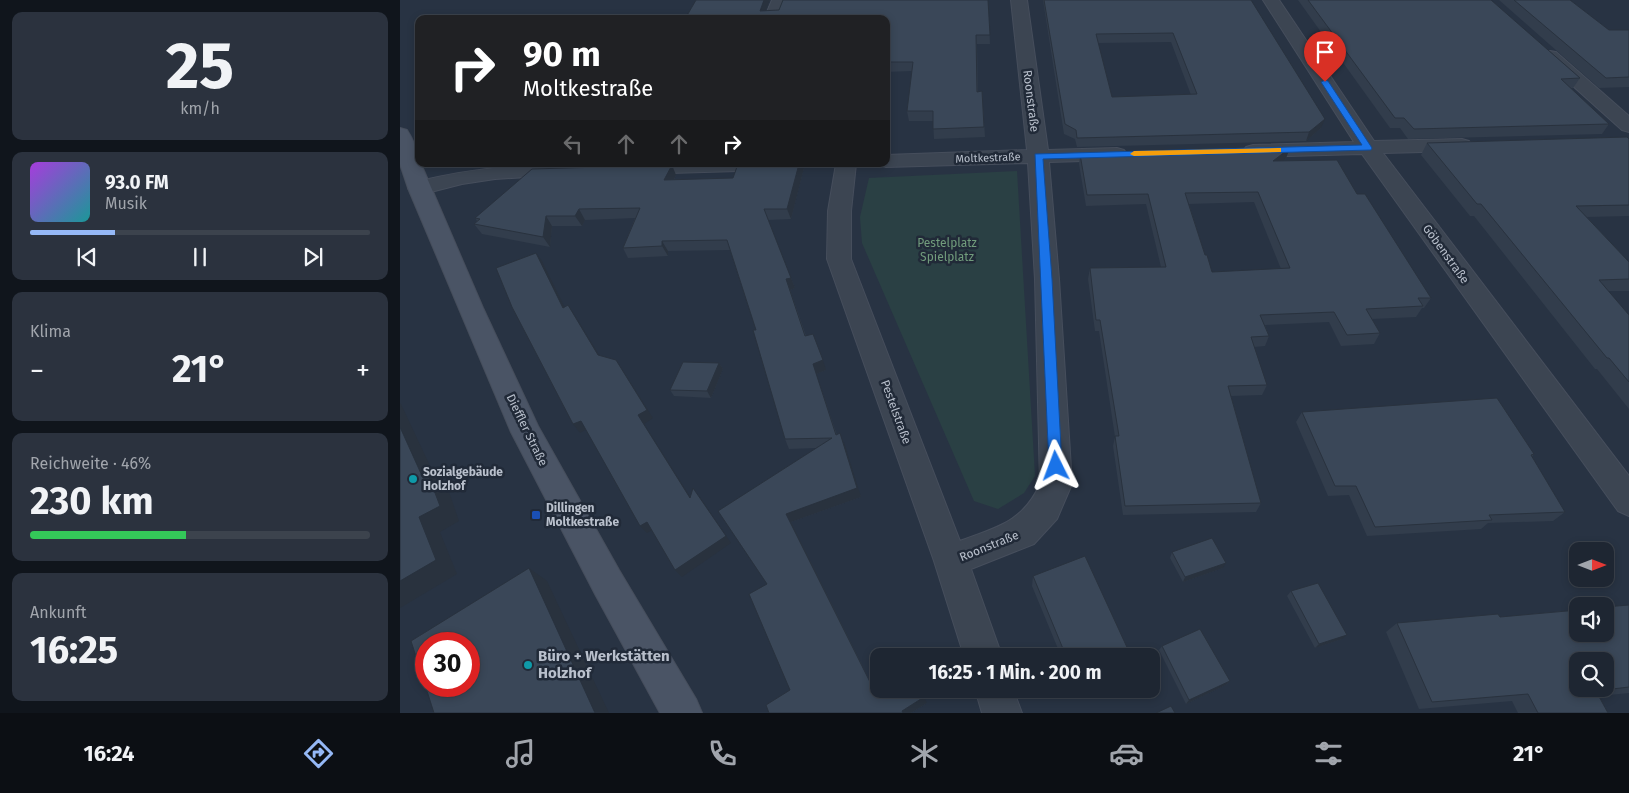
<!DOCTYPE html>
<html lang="de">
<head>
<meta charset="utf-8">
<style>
	:root { --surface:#1e2632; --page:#2b323e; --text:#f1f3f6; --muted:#a1a5ac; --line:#3c434d; --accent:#95b8f6 }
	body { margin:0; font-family:"Fira Sans",sans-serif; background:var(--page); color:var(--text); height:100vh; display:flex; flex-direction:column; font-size:19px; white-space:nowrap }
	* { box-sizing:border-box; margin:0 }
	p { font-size:16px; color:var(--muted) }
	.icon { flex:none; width:28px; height:28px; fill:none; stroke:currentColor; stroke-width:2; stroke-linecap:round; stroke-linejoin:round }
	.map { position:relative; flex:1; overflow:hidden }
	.details { display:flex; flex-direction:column; gap:12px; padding:12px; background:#10151c; width:400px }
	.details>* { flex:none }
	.top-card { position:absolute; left:15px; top:15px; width:475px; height:152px; border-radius:10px; box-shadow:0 2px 8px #0003,0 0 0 1px var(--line); background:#202124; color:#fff; overflow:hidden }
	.needle { width:32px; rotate:90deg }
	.tools { position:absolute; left:1169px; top:542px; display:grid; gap:10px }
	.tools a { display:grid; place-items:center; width:45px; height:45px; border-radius:10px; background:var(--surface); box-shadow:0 2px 8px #0003,0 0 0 1px var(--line); font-size:25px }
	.speed { position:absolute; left:15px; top:632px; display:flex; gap:10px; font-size:25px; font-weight:700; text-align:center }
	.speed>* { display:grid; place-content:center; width:65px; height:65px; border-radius:50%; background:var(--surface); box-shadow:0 2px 8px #0003,0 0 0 1px var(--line); line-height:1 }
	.speed .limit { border:8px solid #d22; background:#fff; color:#111 }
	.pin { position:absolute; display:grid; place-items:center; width:42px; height:42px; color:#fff; margin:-51px -21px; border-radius:50% 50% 50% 0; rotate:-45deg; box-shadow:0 0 5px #0007 }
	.pin .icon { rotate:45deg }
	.me { position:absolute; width:55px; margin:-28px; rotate:357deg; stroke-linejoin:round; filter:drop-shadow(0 0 4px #0008) }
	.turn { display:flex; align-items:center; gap:18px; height:105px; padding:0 25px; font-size:22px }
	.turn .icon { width:65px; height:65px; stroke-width:2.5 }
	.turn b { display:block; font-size:35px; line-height:42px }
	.lanes { display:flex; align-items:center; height:48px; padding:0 25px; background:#0003; justify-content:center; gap:25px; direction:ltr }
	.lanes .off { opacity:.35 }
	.big { font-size:38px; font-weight:700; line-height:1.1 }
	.details .widget { flex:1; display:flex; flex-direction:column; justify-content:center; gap:8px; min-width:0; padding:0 18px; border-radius:10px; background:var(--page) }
	.details .dial { align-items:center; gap:0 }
	.dial b { font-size:65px; line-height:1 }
	.song { display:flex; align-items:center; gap:15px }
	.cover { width:60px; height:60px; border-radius:8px; background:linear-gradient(135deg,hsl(280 70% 55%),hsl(180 70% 35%)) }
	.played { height:5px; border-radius:2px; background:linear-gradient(90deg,var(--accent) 25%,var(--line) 25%) }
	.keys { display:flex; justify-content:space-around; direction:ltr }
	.heat { display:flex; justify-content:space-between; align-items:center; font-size:28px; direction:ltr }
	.charge { height:8px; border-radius:4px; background:linear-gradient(90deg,#34c759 46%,var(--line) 0) }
	.trip { position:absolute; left:470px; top:648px; width:290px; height:50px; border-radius:10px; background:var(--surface); box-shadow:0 2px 8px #0003,0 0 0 1px var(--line); font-weight:700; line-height:50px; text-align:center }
	.tab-bar { display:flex; height:80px; justify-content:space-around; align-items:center; background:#0c0f14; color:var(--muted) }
	.tab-bar .icon { width:35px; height:35px }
	.tab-bar .active { color:var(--accent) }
	.tab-bar b { font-size:22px; color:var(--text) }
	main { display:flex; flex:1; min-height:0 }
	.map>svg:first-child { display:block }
	.green { fill:#2a4044 }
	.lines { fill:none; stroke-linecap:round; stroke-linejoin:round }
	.street-casing { stroke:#464e5c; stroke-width:2 }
	.secondary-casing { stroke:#464e5c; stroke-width:2 }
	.street { fill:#3c4552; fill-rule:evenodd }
	.secondary { fill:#4a5465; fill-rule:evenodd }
	.wall { fill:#323d4c; fill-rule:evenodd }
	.shaded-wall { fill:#29323e }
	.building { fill:#3a4758; stroke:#29323e; fill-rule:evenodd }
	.route { fill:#1a73e8; stroke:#114b97 }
	.slow { fill:#f59e0b }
	.culture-dot { fill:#0f9aa8; stroke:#212a38; stroke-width:2 }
	.transit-dot { fill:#1a4fb4; stroke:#212a38; stroke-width:2 }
	.labels { text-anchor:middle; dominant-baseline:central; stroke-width:5; stroke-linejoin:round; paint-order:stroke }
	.far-street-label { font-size:11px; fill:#b9c0cc; stroke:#212a38 }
	.street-label { font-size:12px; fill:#b9c0cc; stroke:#212a38 }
	.park-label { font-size:12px; fill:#719c7c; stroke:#212a38 }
	.poi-label { font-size:12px; font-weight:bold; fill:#b9c0cc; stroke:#212a38; text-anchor:start }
	.near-poi-label { font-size:15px; font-weight:bold; fill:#b9c0cc; stroke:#212a38; text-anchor:start }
</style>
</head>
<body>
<main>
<section class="details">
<div class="widget dial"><b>25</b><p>km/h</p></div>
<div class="widget">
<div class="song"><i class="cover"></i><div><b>93.0 FM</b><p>Musik</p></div></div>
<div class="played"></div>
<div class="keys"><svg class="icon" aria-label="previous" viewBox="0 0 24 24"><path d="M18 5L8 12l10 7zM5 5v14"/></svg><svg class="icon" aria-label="pause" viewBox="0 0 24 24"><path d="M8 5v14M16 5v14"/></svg><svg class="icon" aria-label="next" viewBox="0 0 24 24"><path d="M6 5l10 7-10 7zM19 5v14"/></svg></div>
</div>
<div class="widget"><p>Klima</p>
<div class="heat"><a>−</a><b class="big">21°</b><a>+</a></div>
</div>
<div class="widget"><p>Reichweite · 46%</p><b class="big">230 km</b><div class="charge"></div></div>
<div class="widget"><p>Ankunft</p><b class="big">16:25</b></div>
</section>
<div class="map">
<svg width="1229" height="713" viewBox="0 0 1229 713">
	<rect width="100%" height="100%" fill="#283343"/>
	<path class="green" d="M617 171 635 476 624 493 598 509 574 501 462 243 460 217 469 178Z"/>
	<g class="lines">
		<g class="street-casing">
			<path id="street" d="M372 0H388L380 19H364Z
				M611 0H627L648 150 717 148 724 150 727 154 724 158 717 160 649 162 659 279 672 484 657 519 634 544 571 569 602 656H564L534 561 427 259 428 211 436 164H456L451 211V259L560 541C597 527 623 522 640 484L635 279 628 163 486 167 477 164H486V155L627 150Z
				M863 0H879L974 141 1062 139 1069 141 1072 145 1069 149 1062 151 983 153 1229 476V516L1218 511 962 154 853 157 846 155 843 151 846 147 853 145 954 142Z
				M1150 51 1156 52 1229 116V132L1222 130 1144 60 1141 56 1144 52Z
				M166 164 173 166 177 170 173 174 95 179 62 184 19 195 11 193 8 188 11 183C63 170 113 164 166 164Z
				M228 164H382L379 168 372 170 236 174 229 172 225 168Z
				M575 689H613L622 713H582Z"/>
		</g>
		<g class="secondary-casing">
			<path id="secondary" d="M0 128 7 130C13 139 19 153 19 164H21L83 308 138 426 219 570 296 699 302 713H260L195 594 111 432 8 188 0 164Z"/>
		</g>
		<use href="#street" class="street"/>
		<use href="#secondary" class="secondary"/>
	</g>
	<path class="wall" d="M296 0H370L366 11 588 0 590 44H577L578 92 582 91 585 137 534 139 533 121H509L507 111 512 71 486 72V19H285Z
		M643 0H851L921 128 906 141 677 147 675 139 664 134ZM771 42 791 95 712 97 698 43Z
		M898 0H1091L1180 78 1173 88H1171L1209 124 1202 134 1008 139 1000 128H990Z
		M1099 0H1170L1209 30H1229V87L1199 88Z
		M1229 139V216L1187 217 1229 262V291H1208L1229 315V409L1197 369H1195L1074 216H1070L1021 155 1027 143Z
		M890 148 886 158 882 161 957 194 1031 298 1024 308H1022L1016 317 972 319 980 333 974 344 941 346 929 322 865 325 869 336 865 346 854 347 867 385 862 395 831 396 861 503 856 512 723 515 713 446 715 437 699 331H695L688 279 690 268 761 267 746 204 686 206 679 164 680 154ZM854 202 881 269 812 272 805 255 789 204Z
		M338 164H405L391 219 368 220 395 288 390 290 406 336 426 370 416 374 437 435 461 497 391 522 471 683 527 703 511 713H369L390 690 367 584 416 448 389 449 385 439 356 330 330 250 268 251V256L228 258 223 248 235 218 185 220 182 226H152L150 247 82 234 74 224 77 221 75 218 276 175 274 180 333 178Z
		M319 363 323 369 311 398 274 396 270 390Z
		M902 412 1134 454 1132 457 1165 512 1153 521 1088 523 1081 529 967 536 949 495 928 496 896 422Z
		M772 552 823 568 783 582 770 558Z
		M633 576 731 656H661L632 586Z
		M891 591 942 639 915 648 887 596Z
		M1229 605V693L1199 696 1208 713H1118L1112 701 1019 709 986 632 997 623 1100 617Z
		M762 646 830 681 826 685 786 704 759 650Z"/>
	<path class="shaded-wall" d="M364 0H370L363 19 360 11Z
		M925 119 921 128 906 141 909 132Z
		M890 148 886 158 870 172 873 161Z
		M399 164H405L391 219 387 209Z
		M272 165 276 175 269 190 264 180Z
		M179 209 185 220 182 226 175 216Z
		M146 216 152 226 150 247 143 237Z
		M262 241 268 251V256L262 246Z
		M136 253 142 261 169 316 163 308Z
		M391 278 395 288 390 290 386 279Z
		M168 305 174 314 204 363 198 355Z
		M216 360 253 418 244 424 296 506 290 498 238 415Z
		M423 360 426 370 416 374 413 364Z
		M319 363 323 369 311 398 307 391Z
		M0 403 1 404 38 483 49 492 59 521 40 532 57 574 0 608V581L19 517 23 478 0 427Z
		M181 421 187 429 180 433 173 424Z
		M444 442 461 497 391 522 474 690 386 514Z
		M299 496 331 543 282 577 275 570Z
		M247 522 254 529 247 533 240 526Z
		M826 563 823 568 783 582 785 577Z
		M129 568 147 581 209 713H195Z
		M947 635 942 639 915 648 919 644Z
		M830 681 826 685 786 704 789 700Z
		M524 697 527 703 511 713H503L502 711Z"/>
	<path class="building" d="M296 0H364L360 11 379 10 383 0H588L590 35H576L577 92 582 91 584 127 533 129V111H507L513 62H486V19H285Z
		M644 0H851L925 119 909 132 677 138 676 130 665 124ZM773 33 797 94 712 97 696 34Z
		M908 0H1091L1180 78 1161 79 1209 124 1014 129 1004 118H995Z
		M1114 0H1170L1209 30H1229V77L1206 78Z
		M1227 137 1229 139V205L1176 206 1229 262V279L1199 280 1229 315V382L1209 358H1207L1081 204H1077L1027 143Z
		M890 148 873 161 937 160 957 194H965L1031 298H1018L1023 306 966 309 980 333 947 335 934 312 860 315 869 336 851 337 867 385 828 386 861 503 725 506 715 436H719L700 320H696L690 268 766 267 748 194 687 195 680 154ZM858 192 890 268 812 272 807 255H805L785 193Z
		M338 164H399L387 209H364L391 278 386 279 405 336 413 334 423 360 413 364 436 435 440 433 457 488 386 514 471 684 479 679V689H520L524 697 502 711 503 713H369L366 705 390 690 349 594 367 584 318 511 432 438 385 439 353 330H356L327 240 262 241V246L223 248 240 208 179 209 175 216H146L143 237 74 224 80 219 75 218 132 169 272 165 264 180 333 178Z
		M136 253 163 308 168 305 198 355 216 360 247 410 238 415 290 498 293 488 326 536 275 570 247 522 240 526 181 421 173 424 112 307 96 268Z
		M283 362 319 363 307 391 270 390Z
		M1097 398 1134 454 1131 455 1165 512 1089 515 1092 520 975 527 956 486H935L902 412Z
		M0 427 23 478 29 477 40 506 19 517 36 560 0 581Z
		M812 538 826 563 785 577 772 552Z
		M685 556 731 656H666L633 576Z
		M129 568 195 713H34L11 641ZM26 644H69V686H26Z
		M918 583 947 635 919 644 891 591Z
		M1229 605V687L1196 691 1208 713H1138L1128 694 1032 702 997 623 1098 614 1100 617 1178 610V634H1205V607ZM1178 661H1205V689H1178Z
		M800 629 830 681 789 700 762 646Z
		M771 706 775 713H756Z"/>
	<path class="route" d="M925 80 928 81 972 148 971 150 643 159 652 279 662 466 660 470 656 471 651 470 649 466 635 154 962 145 921 82Z"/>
	<path class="slow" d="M878 148H881V152L734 156 730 154 734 151Z"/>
	<g class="culture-dot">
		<circle cx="13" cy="479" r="5"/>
		<circle cx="128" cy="665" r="5"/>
	</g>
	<rect class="transit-dot" x="131" y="510" width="10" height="10" rx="2.5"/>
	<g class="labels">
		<g class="far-street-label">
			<text transform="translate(588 158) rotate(-2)">Moltkestraße</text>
		</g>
		<g class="street-label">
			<text transform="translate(631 101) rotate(83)">Roonstraße</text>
			<text transform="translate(1046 254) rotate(54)">Göbenstraße</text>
			<text transform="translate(496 412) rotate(70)">Pestelstraße</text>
			<text transform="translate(127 430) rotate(64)">Dieffler Straße</text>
			<text transform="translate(589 546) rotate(-22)">Roonstraße</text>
		</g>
		<g class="park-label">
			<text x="547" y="243">Pestelplatz<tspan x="547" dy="14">Spielplatz</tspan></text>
		</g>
		<g class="poi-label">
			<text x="23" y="472">Sozialgebäude<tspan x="23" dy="14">Holzhof</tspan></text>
			<text x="146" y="508">Dillingen<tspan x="146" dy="14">Moltkestraße</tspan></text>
		</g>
		<g class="near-poi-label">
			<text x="138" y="656">Büro + Werkstätten<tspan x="138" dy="17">Holzhof</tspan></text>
		</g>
	</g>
</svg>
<div class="tools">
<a><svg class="needle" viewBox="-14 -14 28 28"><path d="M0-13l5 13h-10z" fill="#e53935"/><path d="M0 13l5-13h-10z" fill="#a1a5ac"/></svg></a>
<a><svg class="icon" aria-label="sound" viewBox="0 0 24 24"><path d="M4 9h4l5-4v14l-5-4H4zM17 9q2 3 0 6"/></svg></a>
<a><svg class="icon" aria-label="search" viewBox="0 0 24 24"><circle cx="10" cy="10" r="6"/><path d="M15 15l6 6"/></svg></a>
</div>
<div class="speed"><div class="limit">30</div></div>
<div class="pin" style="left:925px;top:82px;background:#d93025"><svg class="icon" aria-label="arrive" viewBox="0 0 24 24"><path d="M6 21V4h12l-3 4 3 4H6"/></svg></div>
<svg class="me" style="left:656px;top:466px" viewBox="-20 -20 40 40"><path d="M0-17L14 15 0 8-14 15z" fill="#1a73e8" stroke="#fff" stroke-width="4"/></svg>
<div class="trip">16:25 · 1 Min. · 200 m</div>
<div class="top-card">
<div class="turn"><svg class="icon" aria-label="right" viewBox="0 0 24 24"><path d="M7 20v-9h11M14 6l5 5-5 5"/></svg><div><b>90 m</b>Moltkestraße</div></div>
<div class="lanes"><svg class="icon off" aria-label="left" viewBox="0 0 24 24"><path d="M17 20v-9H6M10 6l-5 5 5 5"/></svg><svg class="icon off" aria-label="ahead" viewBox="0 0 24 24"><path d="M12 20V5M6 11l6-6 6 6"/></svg><svg class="icon off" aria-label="ahead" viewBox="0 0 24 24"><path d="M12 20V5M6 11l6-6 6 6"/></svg><svg class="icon" aria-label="right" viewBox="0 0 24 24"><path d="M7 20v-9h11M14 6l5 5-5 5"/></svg></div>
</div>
</div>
</main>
<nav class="tab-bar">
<b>16:24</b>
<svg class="icon active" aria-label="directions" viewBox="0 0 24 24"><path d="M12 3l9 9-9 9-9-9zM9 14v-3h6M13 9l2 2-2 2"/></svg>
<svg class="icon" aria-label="music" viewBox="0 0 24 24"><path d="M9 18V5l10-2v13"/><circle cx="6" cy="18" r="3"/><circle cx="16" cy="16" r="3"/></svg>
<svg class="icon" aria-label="phone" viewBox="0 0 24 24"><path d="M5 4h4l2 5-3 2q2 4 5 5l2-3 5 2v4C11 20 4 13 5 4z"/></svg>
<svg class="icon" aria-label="climate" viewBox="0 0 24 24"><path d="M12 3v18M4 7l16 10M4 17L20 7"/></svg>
<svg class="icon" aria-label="car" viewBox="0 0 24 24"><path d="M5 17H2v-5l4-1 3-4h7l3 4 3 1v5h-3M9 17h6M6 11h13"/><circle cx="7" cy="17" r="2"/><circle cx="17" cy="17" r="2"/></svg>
<svg class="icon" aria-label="filters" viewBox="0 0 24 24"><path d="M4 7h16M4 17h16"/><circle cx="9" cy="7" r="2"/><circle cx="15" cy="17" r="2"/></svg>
<b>21°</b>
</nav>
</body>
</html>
